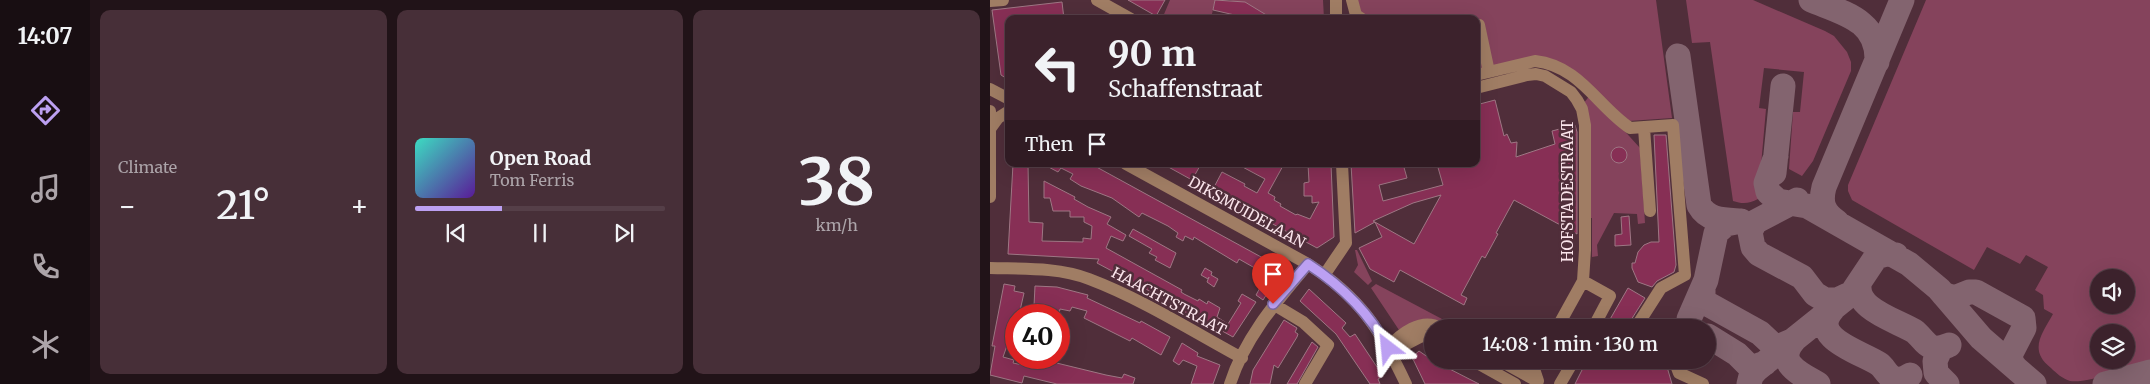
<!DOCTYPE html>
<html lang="en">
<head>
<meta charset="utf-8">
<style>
	:root { --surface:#3c222c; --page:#472f38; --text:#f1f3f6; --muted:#aca4a9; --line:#553f48; --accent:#bca0f2 }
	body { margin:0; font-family:Merriweather,serif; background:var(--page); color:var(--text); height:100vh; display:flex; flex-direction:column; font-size:19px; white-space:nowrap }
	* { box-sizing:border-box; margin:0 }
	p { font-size:16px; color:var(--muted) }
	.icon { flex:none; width:28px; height:28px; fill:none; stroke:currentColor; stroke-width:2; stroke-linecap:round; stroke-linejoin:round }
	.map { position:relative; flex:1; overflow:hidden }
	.drawer { display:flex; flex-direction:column; gap:10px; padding:10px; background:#211318; width:900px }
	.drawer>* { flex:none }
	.guide { position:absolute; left:15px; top:15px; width:475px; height:152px; border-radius:10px; box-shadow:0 5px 20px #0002,0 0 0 1px var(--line); background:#3c222c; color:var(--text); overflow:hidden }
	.buttons { position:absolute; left:1100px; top:269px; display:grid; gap:10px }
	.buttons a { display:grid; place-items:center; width:45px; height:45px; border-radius:50%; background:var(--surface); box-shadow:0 5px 20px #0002,0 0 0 1px var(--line); font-size:25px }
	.speed { position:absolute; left:15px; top:304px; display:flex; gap:10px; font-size:25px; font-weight:700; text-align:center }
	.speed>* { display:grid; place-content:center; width:65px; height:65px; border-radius:50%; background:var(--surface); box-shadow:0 5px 20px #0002,0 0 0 1px var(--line); line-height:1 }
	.speed .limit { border:8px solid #d22; background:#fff; color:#111 }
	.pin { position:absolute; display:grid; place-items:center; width:42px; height:42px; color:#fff; margin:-51px -21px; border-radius:50% 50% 50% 0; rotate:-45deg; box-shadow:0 0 5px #0007 }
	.pin .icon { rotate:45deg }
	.me { position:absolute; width:55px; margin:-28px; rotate:331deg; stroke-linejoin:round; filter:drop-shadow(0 0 4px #0008) }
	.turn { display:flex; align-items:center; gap:18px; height:105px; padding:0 20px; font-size:22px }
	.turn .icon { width:65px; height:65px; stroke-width:2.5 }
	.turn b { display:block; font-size:35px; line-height:42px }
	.then { display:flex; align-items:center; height:48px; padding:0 20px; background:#0003; gap:10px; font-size:19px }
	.big { font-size:38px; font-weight:600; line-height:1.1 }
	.drawer .tile { flex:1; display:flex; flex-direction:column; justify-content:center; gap:8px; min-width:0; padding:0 18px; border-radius:10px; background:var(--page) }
	.drawer .dial { align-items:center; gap:0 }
	.dial b { font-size:65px; line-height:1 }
	.song { display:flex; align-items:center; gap:15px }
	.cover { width:60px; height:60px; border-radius:8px; background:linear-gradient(135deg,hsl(170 70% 55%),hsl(270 70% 35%)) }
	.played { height:5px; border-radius:2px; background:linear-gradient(90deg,var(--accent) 35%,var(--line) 35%) }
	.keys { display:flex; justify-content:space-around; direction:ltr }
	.heat { display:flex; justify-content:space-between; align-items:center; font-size:28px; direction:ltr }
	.drawer .tiles { flex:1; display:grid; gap:10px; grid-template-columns:repeat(3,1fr) }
	.trip { position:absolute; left:434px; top:319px; width:292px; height:50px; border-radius:25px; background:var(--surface); box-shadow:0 5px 20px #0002,0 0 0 1px var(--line); font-weight:600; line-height:50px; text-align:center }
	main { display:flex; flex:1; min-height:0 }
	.dock { display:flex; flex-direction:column; width:90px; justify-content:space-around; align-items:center; background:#180e12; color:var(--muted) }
	.dock .icon { width:35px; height:35px }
	.dock .on { color:var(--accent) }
	.dock b { font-size:22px; color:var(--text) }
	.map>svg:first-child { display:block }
	.green { fill:#85435c; fill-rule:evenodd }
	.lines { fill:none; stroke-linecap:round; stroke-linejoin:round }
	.taxiway { stroke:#83646f; stroke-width:25 }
	.building { fill:#872f55; stroke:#9e7784; fill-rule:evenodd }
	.minor { stroke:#a07d64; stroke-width:12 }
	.route-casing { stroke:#7a689d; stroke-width:12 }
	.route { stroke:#bca0f2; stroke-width:9 }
	.labels { text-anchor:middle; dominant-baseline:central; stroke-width:5; stroke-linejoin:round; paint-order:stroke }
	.street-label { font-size:15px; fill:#fbe5ec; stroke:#502e3a }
</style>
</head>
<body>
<main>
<nav class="dock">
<b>14:07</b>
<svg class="icon on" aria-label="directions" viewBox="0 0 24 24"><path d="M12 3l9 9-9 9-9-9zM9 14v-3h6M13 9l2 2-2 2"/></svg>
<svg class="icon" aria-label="music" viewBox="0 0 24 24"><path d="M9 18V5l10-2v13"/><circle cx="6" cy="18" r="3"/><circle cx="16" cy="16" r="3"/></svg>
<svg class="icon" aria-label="phone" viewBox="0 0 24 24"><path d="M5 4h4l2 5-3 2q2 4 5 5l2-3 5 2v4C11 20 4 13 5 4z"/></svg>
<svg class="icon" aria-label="climate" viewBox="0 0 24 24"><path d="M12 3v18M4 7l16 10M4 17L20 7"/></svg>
</nav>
<section class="drawer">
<div class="tiles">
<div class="tile"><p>Climate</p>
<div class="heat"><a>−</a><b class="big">21°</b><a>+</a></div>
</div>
<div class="tile">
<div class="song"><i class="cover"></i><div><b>Open Road</b><p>Tom Ferris</p></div></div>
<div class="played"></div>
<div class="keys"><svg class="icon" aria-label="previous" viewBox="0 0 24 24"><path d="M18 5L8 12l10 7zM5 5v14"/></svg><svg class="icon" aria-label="pause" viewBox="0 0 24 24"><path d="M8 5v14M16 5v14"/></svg><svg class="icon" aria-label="next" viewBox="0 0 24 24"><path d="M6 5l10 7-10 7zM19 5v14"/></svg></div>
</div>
<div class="tile dial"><b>38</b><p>km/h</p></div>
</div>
</section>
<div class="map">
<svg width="1160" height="384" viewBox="0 0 1160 384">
	<rect width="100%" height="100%" fill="#502e3a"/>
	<path class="green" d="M180 0H225L222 14 242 19H172Z
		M239 0H333L334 19H272C264 4 254 4 239 0Z
		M365 0H666L682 118 639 121 562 62 486 72V19H395L392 14C376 15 370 18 365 0Z
		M696 0H763L835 31 844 36 857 52 861 62V71L823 161 812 176 799 169 803 112H810L814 72 774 68 769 108 776 109 768 199C759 204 752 204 743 201L720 42 702 43Z
		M936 0H1160V362C1143 367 1096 384 1080 381 1073 379 1066 373 1061 368 1038 350 1052 334 1063 314L1054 309 1053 295 1045 290 1058 267 1036 255 1030 264 997 247 984 270 862 200 858 191V185ZM1109 278H1136V305H1109ZM1109 332H1136V360H1109Z
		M601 94 650 148 655 223 648 224 647 214 624 213 607 245 608 256 602 257V218H598L593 104Z
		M365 250H367L382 281 378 285 364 272 368 265Z
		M386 284 452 319 451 322 442 320 409 330 381 288Z"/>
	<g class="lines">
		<path class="taxiway" d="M821 0C853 13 889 20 887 62
			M688 56 709 205C718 221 734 220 751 221
			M786 156 776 183 778 192 788 201 817 206 919 264 949 289 991 338 1044 384
			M784 173 793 86
			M807 200 765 222 760 232 763 247 769 254 812 277 825 294 835 300H847L862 293
			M847 222C833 212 830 203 834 187L912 0
			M870 281C861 308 906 320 924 331 931 336 936 346 944 348 950 349 954 347 959 345
			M713 288V297L716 303 770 333 783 345 790 346 804 340
			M953 294 964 298 979 292H986L1033 318 1034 328 1020 355 1022 364 1025 367
			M843 309C817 338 871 352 889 364 895 368 897 377 906 379 911 380 916 378 920 375
			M702 328 699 324V319L716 280 726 233 736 224 751 221
			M718 336 747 354 759 366H767L775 363
			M804 340C784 363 811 374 828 384
			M949 352 945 361 946 373 957 384
			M759 384 761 376 766 370 862 293 886 257 896 254 906 255
			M1115 384 1160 372"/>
	</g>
	<path class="building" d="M138 0H175L166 16Z
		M225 0 255 2 283 19H250L249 16 223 10Z
		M72 2 74 19H19V80L11 75 2 10Z
		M505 100 514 136 517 134 521 143 527 142 526 157 565 144 562 131 585 125 587 132V234L524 200 506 233 508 234 495 258 492 256 471 295 477 298 474 305 410 270 404 282 380 269 369 248 392 237 385 222 365 233 361 164H413L417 178 389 185 393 201 453 185 447 164H486V105ZM451 195 424 244 383 221 423 203Z
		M664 135H676L686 265 684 272 667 281 662 287 648 282 642 268V263H645L648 252 654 245 661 242H669Z
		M621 155a8 8 0 1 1 16 0a8 8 0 1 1-16 0Z
		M23 164H38L39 222 53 223 52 241 93 242V238L101 239 102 226 94 222V217H80V211H63L60 198H54V181L85 197 84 199 98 207 121 217 117 224 136 235 133 241 121 236 116 248 192 290 191 292 194 294 208 301 209 299 217 304 218 301 230 308 227 317 238 324 251 303 248 301 252 294 266 302 243 337 198 312 195 314V310L107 263 109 259 18 254Z
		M53 164H101L273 258 297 274 290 282 286 280 273 300 266 295 275 279 272 276 273 274 263 267 249 259 247 263 204 237 203 240 195 236 193 241 186 237 188 233 178 226 152 213 149 217 122 198 91 186 80 179 83 174 71 168 68 172Z
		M173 164H211L202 180Z
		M247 164H294L278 193 285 197 284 200 291 204 290 206 306 215 307 214 320 219 329 202 322 203V196H314V183L319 182 318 164H341L344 237 327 248 222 191 232 172 255 184 254 186 267 193 275 179Z
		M639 216 641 245 625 246V235L632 234 631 217Z
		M143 229 186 253 180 268 165 260 167 257 159 253 162 249 139 236Z
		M215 268 222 272 221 275 228 279 224 287 217 282 219 277 218 279 211 275Z
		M14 284 25 286 24 291 34 293 29 315H26L25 341 19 340 13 357 24 360 23 363 37 366 39 358H46L116 375 132 378 134 374 145 378 143 384H67L34 376 32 383 0 375 5 346H2Z
		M45 286 67 287 98 295 97 298 150 323 151 321 180 337 171 355 142 338 140 341 94 318 97 311 82 307 80 311 70 309 69 314 61 313 62 308 44 306Z
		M638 288 655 298 641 320 640 328H615Z
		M319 289 356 323 352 328 360 337 365 334 393 376 388 379 390 384H380L346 334 310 301Z
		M294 320 307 328 305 332 308 334 307 337 288 368 284 365 280 384H260L263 370Z
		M322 342 328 347 307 384H297Z
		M192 343 208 353 207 356 230 365 223 384H201L207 366 193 360 189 365 183 361Z
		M429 351 442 360 489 384H435L422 357Z
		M597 360H675L682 384H585Z"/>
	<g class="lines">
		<path class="minor" d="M107 0 141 19
			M346 0V19
			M362 0 366 15 372 19
			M0 1 13 0
			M486 25H489L499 72
			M486 75 545 61C590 66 607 106 640 128L683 125 695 275 671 288 648 324 649 328
			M486 88 537 75 546 74 555 76 581 92 587 100 592 109 595 125V250L593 281 567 328
			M0 89 19 99
			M0 111V197
			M654 128 660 211
			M0 129 8 118 19 111
			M136 164 318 264C370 297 390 329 416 384
			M0 268C32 269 68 267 99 279 152 299 202 331 252 358
			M335 274 356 243 352 164
			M593 281 620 296 603 328
			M283 304 313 322 338 345 315 384
			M398 348C410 334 432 317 450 328
			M398 348 411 347 432 336 442 338
			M482 360 525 384
			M509 360 547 381
			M684 360 689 373 713 384
			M548 381 544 369 549 360
			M240 384C255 337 287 301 318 264
			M570 384 584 360"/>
	</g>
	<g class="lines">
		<g class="route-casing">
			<path id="route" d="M283 304 318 264C352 286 379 312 398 348"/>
		</g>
		<use href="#route" class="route"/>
	</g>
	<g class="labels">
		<g class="street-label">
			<text transform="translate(577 191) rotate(-90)">HOFSTADESTRAAT</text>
			<text transform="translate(257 212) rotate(29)">DIKSMUIDELAAN</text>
			<text transform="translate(179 301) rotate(28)">HAACHTSTRAAT</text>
		</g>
	</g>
</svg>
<div class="buttons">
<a><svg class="icon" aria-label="sound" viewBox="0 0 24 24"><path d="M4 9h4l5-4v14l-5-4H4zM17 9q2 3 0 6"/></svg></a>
<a><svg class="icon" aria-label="layers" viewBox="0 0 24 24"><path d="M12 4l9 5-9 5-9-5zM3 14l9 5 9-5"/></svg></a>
</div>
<div class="speed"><div class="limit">40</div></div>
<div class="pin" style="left:283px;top:304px;background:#d93025"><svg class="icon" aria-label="arrive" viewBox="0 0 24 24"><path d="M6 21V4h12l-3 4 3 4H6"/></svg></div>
<svg class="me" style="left:398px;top:348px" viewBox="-20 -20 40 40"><path d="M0-17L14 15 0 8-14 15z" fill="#bca0f2" stroke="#fff" stroke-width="4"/></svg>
<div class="trip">14:08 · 1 min · 130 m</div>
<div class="guide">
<div class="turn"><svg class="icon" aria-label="left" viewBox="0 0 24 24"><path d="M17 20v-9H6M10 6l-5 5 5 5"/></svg><div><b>90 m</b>Schaffenstraat</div></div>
<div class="then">Then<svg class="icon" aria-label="arrive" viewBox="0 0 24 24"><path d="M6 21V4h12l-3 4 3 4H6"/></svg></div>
</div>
</div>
</main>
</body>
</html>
